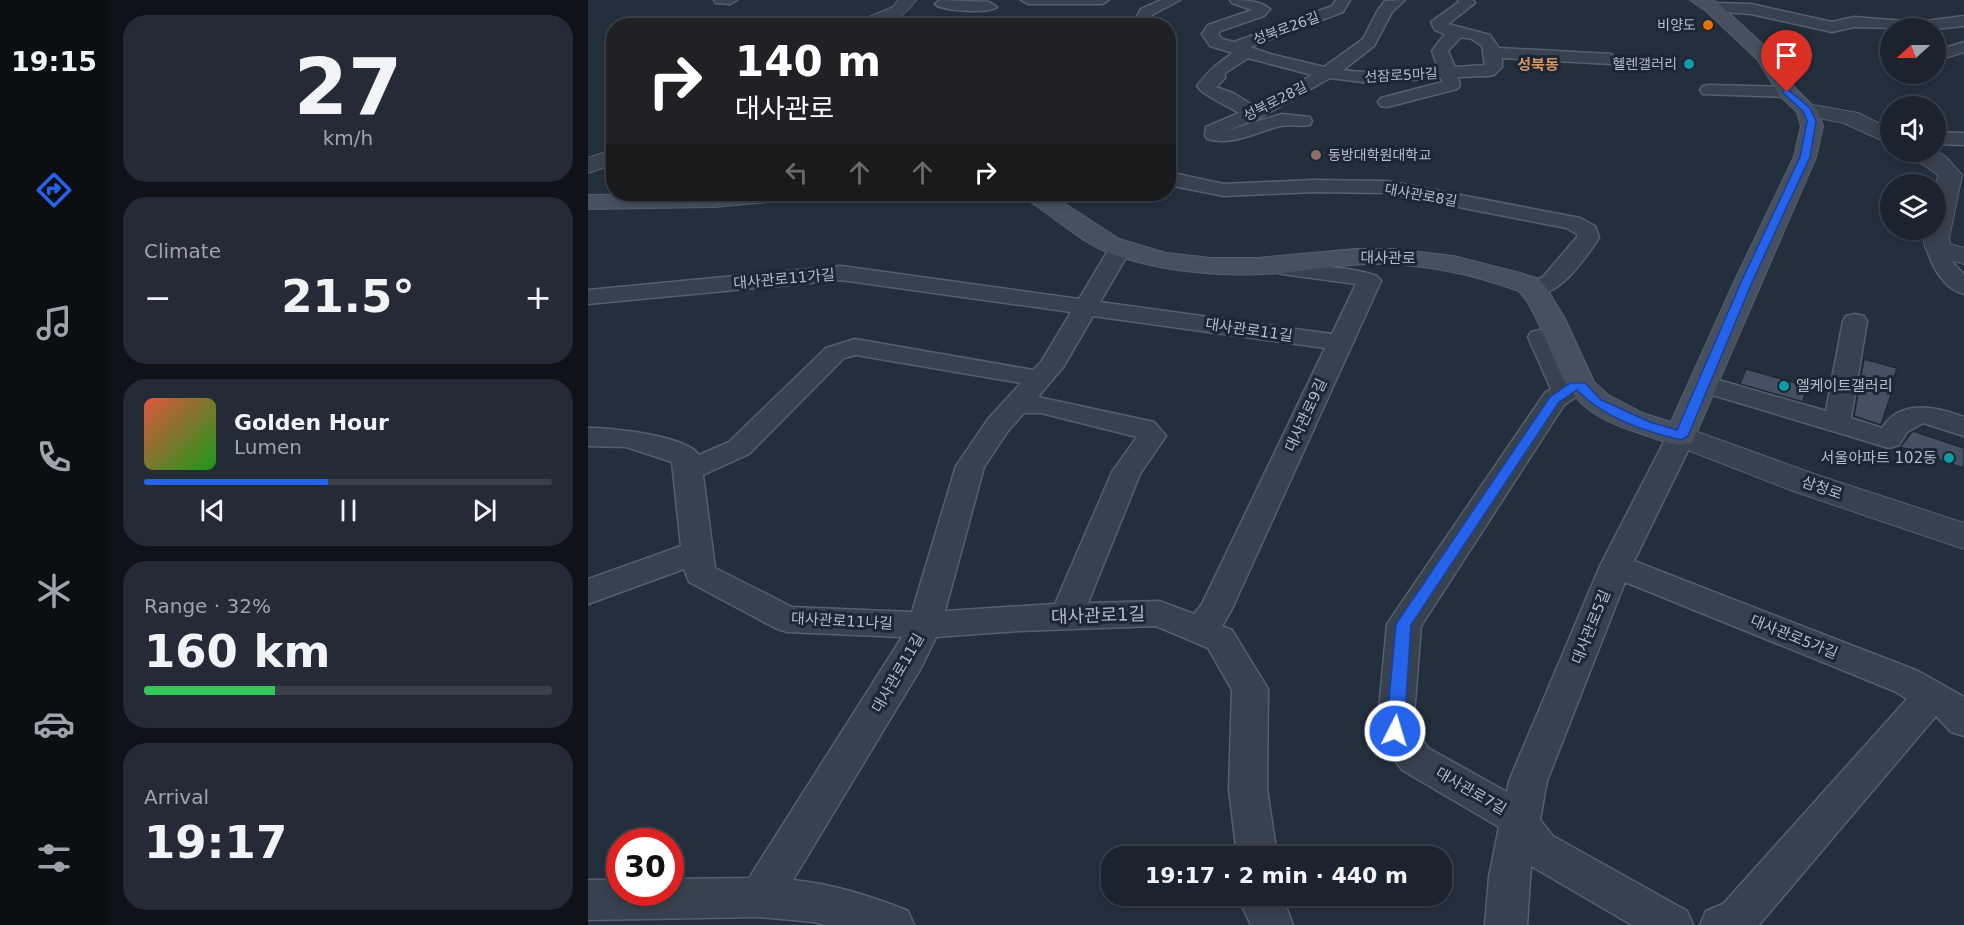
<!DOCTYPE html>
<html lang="en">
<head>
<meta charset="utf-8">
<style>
	:root { --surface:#1b232e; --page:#242b36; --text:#f1f3f6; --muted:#a0a4aa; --line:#39404a; --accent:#2563eb }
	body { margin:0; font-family:"DejaVu Sans","Noto Sans KR",sans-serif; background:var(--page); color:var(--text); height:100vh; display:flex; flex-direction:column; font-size:22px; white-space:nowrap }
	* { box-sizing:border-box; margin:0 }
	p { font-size:20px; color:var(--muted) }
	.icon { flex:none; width:33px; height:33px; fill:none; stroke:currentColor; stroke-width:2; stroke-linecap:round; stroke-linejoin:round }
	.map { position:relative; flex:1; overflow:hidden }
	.panel { display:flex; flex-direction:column; gap:15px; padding:15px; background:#0f1319; width:480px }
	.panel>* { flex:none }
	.banner { position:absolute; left:18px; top:18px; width:570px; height:183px; border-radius:24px; box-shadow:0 3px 9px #0003,0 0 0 2px var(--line); background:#202124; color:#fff; overflow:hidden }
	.needle { width:39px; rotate:249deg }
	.tools { position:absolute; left:1292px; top:18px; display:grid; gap:12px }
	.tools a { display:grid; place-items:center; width:66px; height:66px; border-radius:50%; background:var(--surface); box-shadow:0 3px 9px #0003,0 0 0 2px var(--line); font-size:30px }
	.speed { position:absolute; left:18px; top:828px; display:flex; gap:12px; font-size:30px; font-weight:700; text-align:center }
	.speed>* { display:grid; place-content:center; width:78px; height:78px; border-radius:50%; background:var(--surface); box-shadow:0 3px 9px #0003,0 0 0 2px var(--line); line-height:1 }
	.speed .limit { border:9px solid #d22; background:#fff; color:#111 }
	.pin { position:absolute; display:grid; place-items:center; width:51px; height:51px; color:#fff; margin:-62px -26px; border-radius:50% 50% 50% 0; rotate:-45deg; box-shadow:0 0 6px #0007 }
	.pin .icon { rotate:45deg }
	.me { position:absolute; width:66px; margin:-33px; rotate:5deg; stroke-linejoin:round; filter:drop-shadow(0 0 4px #0008) }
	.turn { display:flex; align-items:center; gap:21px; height:126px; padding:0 30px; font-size:27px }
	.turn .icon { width:78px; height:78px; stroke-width:2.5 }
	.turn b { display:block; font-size:42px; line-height:51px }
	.lanes { display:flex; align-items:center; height:57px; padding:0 30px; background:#0003; justify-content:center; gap:30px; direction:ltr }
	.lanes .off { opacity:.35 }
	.big { font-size:45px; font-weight:600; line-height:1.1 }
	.panel .card { flex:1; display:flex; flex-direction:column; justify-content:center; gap:9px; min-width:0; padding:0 21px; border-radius:24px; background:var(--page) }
	.panel .dial { align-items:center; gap:0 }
	.dial b { font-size:78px; line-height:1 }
	.song { display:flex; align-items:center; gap:18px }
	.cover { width:72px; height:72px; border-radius:9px; background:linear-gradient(135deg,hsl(10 70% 55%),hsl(120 70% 35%)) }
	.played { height:6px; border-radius:3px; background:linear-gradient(90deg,var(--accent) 45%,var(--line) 45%) }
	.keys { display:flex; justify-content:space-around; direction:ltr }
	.heat { display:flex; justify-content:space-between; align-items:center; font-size:33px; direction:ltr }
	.charge { height:9px; border-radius:4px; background:linear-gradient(90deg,#34c759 32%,var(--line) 0) }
	.trip { position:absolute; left:513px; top:846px; width:351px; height:60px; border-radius:24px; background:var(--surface); box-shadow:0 3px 9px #0003,0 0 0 2px var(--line); font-weight:600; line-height:60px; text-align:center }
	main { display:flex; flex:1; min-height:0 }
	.menu { display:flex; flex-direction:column; width:108px; justify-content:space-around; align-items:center; background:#0b0e12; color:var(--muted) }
	.menu .icon { width:42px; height:42px }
	.menu .on { color:var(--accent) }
	.menu b { font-size:27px; color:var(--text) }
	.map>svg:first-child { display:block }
	.building { fill:#455162; stroke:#1f2835; stroke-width:1.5 }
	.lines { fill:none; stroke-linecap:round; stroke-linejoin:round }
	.minor-casing { stroke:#565f6c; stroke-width:3 }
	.tertiary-casing { stroke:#565f6c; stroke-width:2 }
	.secondary-casing { stroke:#565f6c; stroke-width:2 }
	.minor { fill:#38414e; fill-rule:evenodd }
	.tertiary { fill:#38414e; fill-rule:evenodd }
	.secondary { fill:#465061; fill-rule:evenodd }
	.route { fill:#2563eb; stroke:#184099; stroke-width:1.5 }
	.food-dot { fill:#e8710a; stroke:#1d2633; stroke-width:2 }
	.culture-dot { fill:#0f9aa8; stroke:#1d2633; stroke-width:2 }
	.education-dot { fill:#8d6e63; stroke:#1d2633; stroke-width:2 }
	.labels { text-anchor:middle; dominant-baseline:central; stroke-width:6; stroke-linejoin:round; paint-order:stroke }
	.far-poi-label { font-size:14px; fill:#b4bcc9; stroke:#1d2633; text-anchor:end }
	.far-street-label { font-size:14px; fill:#b4bcc9; stroke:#1d2633 }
	.far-quarter-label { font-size:15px; font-weight:bold; fill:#d59563; stroke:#1d2633 }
	.street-label { font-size:15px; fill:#b4bcc9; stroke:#1d2633 }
	.poi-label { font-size:15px; fill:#b4bcc9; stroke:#1d2633; text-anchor:start }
	.near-street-label { font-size:18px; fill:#b4bcc9; stroke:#1d2633 }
</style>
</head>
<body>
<main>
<nav class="menu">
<b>19:15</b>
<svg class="icon on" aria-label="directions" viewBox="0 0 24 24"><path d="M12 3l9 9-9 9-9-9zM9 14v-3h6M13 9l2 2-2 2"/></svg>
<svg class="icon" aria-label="music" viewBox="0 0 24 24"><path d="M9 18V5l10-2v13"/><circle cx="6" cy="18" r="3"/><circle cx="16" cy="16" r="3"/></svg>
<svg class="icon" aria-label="phone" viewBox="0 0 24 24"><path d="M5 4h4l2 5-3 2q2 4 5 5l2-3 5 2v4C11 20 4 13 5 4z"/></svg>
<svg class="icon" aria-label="climate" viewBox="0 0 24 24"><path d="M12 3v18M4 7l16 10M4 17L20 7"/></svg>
<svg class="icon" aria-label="car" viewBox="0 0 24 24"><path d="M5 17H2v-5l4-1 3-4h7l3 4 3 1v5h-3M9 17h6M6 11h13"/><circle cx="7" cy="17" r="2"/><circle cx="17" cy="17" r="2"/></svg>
<svg class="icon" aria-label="filters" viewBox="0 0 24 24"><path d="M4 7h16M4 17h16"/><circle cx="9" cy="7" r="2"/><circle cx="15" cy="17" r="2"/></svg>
</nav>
<section class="panel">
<div class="card dial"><b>27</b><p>km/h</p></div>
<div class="card"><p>Climate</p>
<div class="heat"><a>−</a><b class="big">21.5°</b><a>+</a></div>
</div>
<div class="card">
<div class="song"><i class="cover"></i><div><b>Golden Hour</b><p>Lumen</p></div></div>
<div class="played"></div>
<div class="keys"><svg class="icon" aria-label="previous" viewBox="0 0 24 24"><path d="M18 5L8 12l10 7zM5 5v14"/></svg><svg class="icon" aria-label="pause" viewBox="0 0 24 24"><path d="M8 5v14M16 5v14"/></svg><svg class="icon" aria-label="next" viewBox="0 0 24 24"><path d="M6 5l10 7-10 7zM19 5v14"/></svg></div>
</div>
<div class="card"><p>Range · 32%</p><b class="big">160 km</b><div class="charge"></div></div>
<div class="card"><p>Arrival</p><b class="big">19:17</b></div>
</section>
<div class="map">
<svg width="1376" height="925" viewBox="0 0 1376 925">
	<rect width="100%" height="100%" fill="#242f3e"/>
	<path class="building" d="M1276 359 1309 368 1305 381 1307 382 1293 425 1266 416Z
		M1158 369 1219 386 1215 402 1152 384Z
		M1325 431 1376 448V468L1312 447Z"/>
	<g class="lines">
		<g class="minor-casing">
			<path id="minor" d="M126 0H149L142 4 128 3Z
				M352 0 401 2 409 7C402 14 353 11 347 4Z
				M433 0H521L514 4H440Z
				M573 0H592L564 15 560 26H544L553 9Z
				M642 0C655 0 671 0 682 9L676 16 632 31 630 34 634 39 646 42 744 6 748 0H762L755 12 662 47 682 54 736 67 775 39 790 10 797 1 817 0 804 12 786 46 755 70C786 75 819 69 850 68L844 51 857 34 847 30 843 22 871 2 870 0H885L887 3 860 24 902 35 911 48 1023 54 1031 59 1023 64 914 58V67L906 75 900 76 870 77 872 85 869 89 799 107 793 106 790 102 793 98 854 82 853 78 782 83 742 78 673 117 638 131 694 114 722 117 724 121 722 125C712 127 702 124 693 126 666 132 648 146 619 139L617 135 618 127 651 113C639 105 617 97 609 86 620 71 629 64 645 53L622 46 614 34 620 25 664 10 644 3ZM873 37 884 39 894 46 897 65 867 67 860 51ZM660 58 724 75 666 106 645 93 628 87 637 78V73Z
				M1126 3 1163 4 1244 22 1266 17 1330 22 1376 16V26L1347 29 1266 27 1244 32 1163 14 1121 11 1118 8Z
				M1376 42V52L1347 61V51Z
				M1121 85 1199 87 1205 88 1208 92 1205 96 1199 97 1115 94 1112 90 1115 86Z
				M1347 132 1376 133V145L1347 144Z
				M580 172 636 184 726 180 799 181 992 218 1007 226 1011 238C995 261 969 302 937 294L933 289 937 284 955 277 989 237V234L978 228 799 193 726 192 636 196 580 185Z
				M246 194H271L268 198 255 201 248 199Z
				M532 242 540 244 543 249 512 302 744 334 768 284 694 274 683 270 680 265 683 260C695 257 703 263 715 264 741 268 764 267 789 276L793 281 643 611 634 626 644 630 680 689 679 789 689 856H649L641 789 644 690 620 648 568 626 431 631 348 637 333 668 205 880C243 884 284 896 320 911L326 925H237L226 922 172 917 0 920V880H32V892H82V879L161 878 314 637 199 632 187 628 101 582 96 569 0 604V579L93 546 84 462 38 447 0 446V428C22 427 99 436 111 455L141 442 238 348 267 339 445 370 453 362 483 312 253 280 0 304V290L253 266 491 299 524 244ZM505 316 737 348 614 604 606 614 571 601 500 603 552 474 578 436 566 422 450 397 476 366ZM268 355 433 383 400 419 368 466 324 612 204 607 127 568 115 475 161 454 256 358ZM436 413H453L549 437 524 472 467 604 357 611 396 467 420 431Z
				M1350 242 1358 244 1366 264 1376 274V294C1356 289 1344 267 1339 249L1342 244Z
				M1267 314 1276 316 1279 321 1263 418 1294 428C1313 398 1349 407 1376 417V436L1335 423 1319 432 1311 445 1301 448 1108 390 1104 384 1108 378 1117 376 1238 411 1255 321 1258 316Z
				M952 330 961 332 964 337 984 379 1002 380 1006 386 1002 392 992 394 976 405 833 626 825 728 840 748 919 792 921 781 1012 566 1079 436 1083 430 1093 427 1103 430 1107 436 1046 561 1330 671 1376 697V736L1363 732 1348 716 1171 925H1112L1118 911 1135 904 1319 699 1306 691 1037 582 959 781 952 820 965 836 1099 911 1105 925H1044L943 866 939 925H897L901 877 911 827 814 770 794 742 789 731 799 624 957 393 963 389 940 337 943 332Z
				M653 896H694L705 925H663L655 908Z"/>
		</g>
		<g class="tertiary-casing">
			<path id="tertiary" d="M310 0H328C311 24 294 26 266 26L269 22 305 7Z
				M1219 104 1270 113 1302 129V144L1256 123 1212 114 1209 110 1212 106Z
				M26 149V164L0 173V158Z
				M1347 151 1358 157 1374 175 1361 238 1362 244 1376 248V264L1341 254C1335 246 1335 239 1337 230H1347V189L1350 176C1341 166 1327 162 1320 152Z
				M1093 426 1229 475 1376 523V549L1205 491 1082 443 1077 436 1082 429Z"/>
		</g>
		<g class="secondary-casing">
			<path id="secondary" d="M1102 0H1124L1130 3 1183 52 1207 88 1229 110 1235 126 1228 157 1104 443C1086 448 1069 439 1051 433 987 412 981 394 956 335 949 320 942 303 931 291 884 274 835 263 784 264 754 264 723 270 693 273 637 277 580 273 526 255 493 243 467 217 438 199L434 194H462L531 239 578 253 623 258H669L768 249H806L865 256 932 273 951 279 959 289 977 319 1006 382 1020 395 1054 413 1083 422 1147 280 1206 157 1213 126 1209 112 1192 96 1169 59 1118 11Z
				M81 194H203L199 199 191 201 127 207 0 209V195Z"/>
		</g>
		<use href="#minor" class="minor"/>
		<use href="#tertiary" class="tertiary"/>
		<use href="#secondary" class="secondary"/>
	</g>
	<path class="route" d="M1199 89 1222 108 1228 121 1222 157 1165 280 1100 436 1093 440C1056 431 1016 418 989 390L971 402 823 625 816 731 813 736 807 738 801 736 798 731 808 624 962 397 982 383H997L1013 400 1062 422 1089 430 1154 280 1212 157 1219 121 1215 111 1194 92Z"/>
	<circle class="food-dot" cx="1120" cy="25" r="6"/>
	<g class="culture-dot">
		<circle cx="1101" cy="64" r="6"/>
		<circle cx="1196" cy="386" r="6"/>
		<circle cx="1361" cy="458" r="6"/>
	</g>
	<circle class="education-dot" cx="728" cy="155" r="6"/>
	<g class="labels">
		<g class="far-poi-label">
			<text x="1108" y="25">비양도</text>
			<text x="1089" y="64">헬렌갤러리</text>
			<text x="740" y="155" text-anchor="start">동방대학원대학교</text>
		</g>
		<g class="far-street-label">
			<text transform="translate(698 28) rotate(-20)">성북로26길</text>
			<text transform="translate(813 75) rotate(-3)">선잠로5마길</text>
			<text transform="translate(687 101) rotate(-27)">성북로28길</text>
			<text transform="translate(833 195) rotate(10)">대사관로8길</text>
		</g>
		<g class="far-quarter-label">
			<text x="950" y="65">성북동</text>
		</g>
		<g class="street-label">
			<text transform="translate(800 258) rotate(1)">대사관로</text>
			<text transform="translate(196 279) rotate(-5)">대사관로11가길</text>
			<text transform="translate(661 330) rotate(8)">대사관로11길</text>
			<text transform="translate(718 415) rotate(-65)">대사관로9길</text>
			<text transform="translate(1234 488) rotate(19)">삼청로</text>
			<text transform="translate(254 621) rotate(3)">대사관로11나길</text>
			<text transform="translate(1003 627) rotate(-68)">대사관로5길</text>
			<text transform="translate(1206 637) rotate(22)">대사관로5가길</text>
			<text transform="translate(310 673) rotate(-60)">대사관로11길</text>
			<text transform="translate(883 791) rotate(30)">대사관로7길</text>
		</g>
		<g class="poi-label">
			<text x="1208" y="386">엘케이트갤러리</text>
			<text x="1349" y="458" text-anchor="end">서울아파트 102동</text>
		</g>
		<g class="near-street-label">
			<text transform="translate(510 615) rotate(-2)">대사관로1길</text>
		</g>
	</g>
</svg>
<div class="tools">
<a><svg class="needle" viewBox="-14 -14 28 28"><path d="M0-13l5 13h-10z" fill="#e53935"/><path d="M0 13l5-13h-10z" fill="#a0a4aa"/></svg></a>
<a><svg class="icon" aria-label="sound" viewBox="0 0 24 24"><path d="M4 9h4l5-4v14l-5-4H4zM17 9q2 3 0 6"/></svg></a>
<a><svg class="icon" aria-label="layers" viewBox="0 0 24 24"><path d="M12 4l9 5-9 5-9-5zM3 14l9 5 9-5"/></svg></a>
</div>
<div class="speed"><div class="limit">30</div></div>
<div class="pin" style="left:1199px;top:92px;background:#d93025"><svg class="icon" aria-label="arrive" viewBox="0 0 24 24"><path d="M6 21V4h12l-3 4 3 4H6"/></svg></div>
<svg class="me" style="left:807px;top:731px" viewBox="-20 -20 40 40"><circle r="17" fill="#2563eb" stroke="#fff" stroke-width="3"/><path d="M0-11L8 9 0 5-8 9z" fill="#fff"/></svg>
<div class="trip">19:17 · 2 min · 440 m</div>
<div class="banner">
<div class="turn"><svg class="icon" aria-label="right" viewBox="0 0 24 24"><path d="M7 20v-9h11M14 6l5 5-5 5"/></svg><div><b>140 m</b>대사관로</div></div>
<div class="lanes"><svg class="icon off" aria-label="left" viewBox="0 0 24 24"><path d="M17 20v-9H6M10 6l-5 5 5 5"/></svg><svg class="icon off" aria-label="ahead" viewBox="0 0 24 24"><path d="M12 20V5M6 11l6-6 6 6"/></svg><svg class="icon off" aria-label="ahead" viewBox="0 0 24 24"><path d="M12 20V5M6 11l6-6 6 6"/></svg><svg class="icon" aria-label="right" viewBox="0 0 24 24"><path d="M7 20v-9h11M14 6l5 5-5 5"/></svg></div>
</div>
</div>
</main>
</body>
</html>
